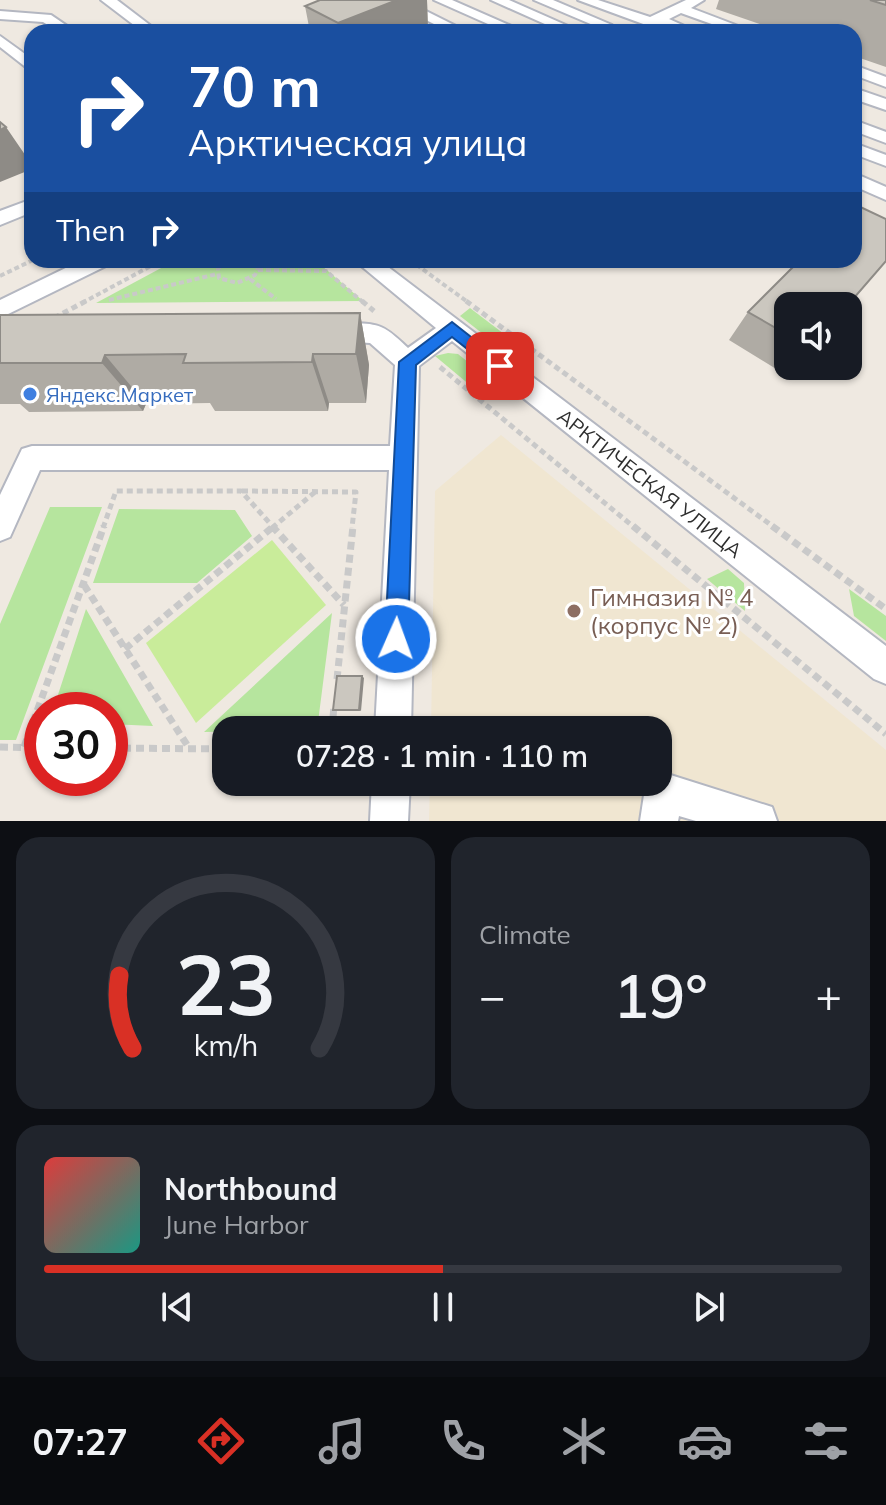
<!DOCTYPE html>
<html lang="en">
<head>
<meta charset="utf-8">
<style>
	:root { --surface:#171b24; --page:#20242c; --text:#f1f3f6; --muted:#9ea1a6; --line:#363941; --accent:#d93025 }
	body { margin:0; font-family:Mulish,sans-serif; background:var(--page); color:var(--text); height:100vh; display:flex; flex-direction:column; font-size:30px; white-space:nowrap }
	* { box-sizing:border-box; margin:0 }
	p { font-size:26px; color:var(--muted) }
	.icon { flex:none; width:44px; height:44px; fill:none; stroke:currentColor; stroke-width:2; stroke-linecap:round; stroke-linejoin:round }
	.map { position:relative; height:821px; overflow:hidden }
	.details { display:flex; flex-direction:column; gap:16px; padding:16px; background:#0d0f14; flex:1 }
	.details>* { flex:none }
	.hud { position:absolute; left:24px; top:24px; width:838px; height:244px; border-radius:24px; box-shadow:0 2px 6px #0004; background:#1a4fa0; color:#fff; overflow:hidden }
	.controls { position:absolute; left:774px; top:292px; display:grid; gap:16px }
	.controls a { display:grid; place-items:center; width:88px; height:88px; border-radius:16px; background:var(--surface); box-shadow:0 2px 6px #0004; font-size:40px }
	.speed { position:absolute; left:24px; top:692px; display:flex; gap:16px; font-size:40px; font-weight:700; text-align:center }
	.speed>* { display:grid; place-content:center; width:104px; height:104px; border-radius:50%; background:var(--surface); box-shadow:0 2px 6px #0004; line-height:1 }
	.speed .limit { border:12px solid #d22; background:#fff; color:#111 }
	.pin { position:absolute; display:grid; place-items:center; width:68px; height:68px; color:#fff; margin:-34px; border-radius:16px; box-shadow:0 4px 12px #0006 }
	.me { position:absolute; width:88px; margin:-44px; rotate:2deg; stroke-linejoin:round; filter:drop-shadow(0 0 6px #0008) }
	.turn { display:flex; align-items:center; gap:28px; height:168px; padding:0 32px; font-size:36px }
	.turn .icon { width:104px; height:104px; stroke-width:2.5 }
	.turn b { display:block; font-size:56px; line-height:68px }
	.then { display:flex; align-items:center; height:76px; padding:0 32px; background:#0003; gap:16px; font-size:30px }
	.big { font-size:60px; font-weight:600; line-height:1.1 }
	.details .widget { flex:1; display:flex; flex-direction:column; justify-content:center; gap:12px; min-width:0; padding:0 28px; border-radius:24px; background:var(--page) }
	.details .dial { align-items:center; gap:0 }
	.dial svg { height:208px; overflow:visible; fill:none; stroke:var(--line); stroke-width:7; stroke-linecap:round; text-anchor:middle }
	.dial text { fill:var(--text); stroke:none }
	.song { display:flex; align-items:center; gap:24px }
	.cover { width:96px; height:96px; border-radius:12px; background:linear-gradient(135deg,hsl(0 70% 55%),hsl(170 70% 35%)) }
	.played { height:8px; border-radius:4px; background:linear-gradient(90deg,var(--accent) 50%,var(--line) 50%) }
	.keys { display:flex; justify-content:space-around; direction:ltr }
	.heat { display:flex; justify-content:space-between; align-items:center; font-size:44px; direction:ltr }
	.details .tiles { flex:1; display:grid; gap:16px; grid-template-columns:1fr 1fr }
	.widget:last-child { grid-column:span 2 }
	.trip { position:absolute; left:212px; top:716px; width:460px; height:80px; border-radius:24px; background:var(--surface); box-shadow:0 2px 6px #0004; font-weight:600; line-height:80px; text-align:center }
	.dock { display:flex; height:128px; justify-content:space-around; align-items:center; background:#090b0e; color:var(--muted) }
	.dock .icon { width:56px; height:56px }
	.dock .on { color:var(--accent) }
	.dock b { font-size:36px; color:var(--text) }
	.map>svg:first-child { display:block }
	.education { fill:#f0e6d1 }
	.green { fill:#b6e59e }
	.pitch { fill:#c9ec9a }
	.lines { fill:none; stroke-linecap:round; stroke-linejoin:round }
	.minor-casing { stroke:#b4b7c1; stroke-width:4 }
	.path-far2 { stroke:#c9c9c9; stroke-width:4; stroke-dasharray:5 3; stroke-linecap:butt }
	.path-far1 { stroke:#c9c9c9; stroke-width:5; stroke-dasharray:6 4; stroke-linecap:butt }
	.path { stroke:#c9c9c9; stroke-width:7; stroke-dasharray:8 5; stroke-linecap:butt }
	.minor { fill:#fff; fill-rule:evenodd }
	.wall { fill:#afaba4 }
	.shaded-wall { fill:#8e8b86 }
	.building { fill:#cbc7bf; stroke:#8e8b86; stroke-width:2 }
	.route { fill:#1a73e8; stroke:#114b97; stroke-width:2 }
	.shop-dot { fill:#3f7fe0; stroke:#fff; stroke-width:3 }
	.education-dot { fill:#8d6e63; stroke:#fff; stroke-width:3 }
	.labels { text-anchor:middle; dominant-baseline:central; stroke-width:6; stroke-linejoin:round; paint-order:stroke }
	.shop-label { font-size:20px; fill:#366cbe; stroke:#fff; text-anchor:start }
	.street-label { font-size:20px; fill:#2e2e2e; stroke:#fff }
	.near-education-label { font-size:24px; fill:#785e54; stroke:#fff; text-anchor:start }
</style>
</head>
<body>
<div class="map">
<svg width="886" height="821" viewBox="0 0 886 821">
	<rect width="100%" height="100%" fill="#efe9e1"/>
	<path class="education" d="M501 435 886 750V821H429L430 782H658V730H431L435 491Z"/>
	<path class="green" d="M176 260H315L363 301 96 303Z
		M470 308 529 353 514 358 460 316Z
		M448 353 458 354 488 378 483 396 435 356Z
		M50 507H102L16 740H0V624Z
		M119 509 235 510 252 536 197 583H93Z
		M728 569 744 583 745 611 707 579Z
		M849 589 886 616V641L854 616Z
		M86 609 153 726 110 724V710H53Z
		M332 613 317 730 204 732Z"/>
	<path class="pitch" d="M272 540 326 605 196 723 146 643Z"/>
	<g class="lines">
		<g class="minor-casing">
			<path id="minor" d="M101 0H117L159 32H143Z
				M386 0H404L468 32H450Z
				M434 0H452L525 32H506Z
				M491 0H509L568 26 556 29Z
				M534 0H553L612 25 600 28Z
				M578 0H598L650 17 686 0H704L691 8 754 32H734L681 13 669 19 698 32C679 32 663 26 646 25Z
				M0 11 51 15 76 32H59L43 22 0 19Z
				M0 36 32 59V72L0 47Z
				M854 65 886 77V87L854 75Z
				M854 88 886 99V110L854 99Z
				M854 120 886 132V143L854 131Z
				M854 143 886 155V166L854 154Z
				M854 173 886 187V200L854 186Z
				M32 199V212L0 225V211Z
				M82 260H111L108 265 0 318V300Z
				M354 260H379L886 646V684L874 679 452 341 419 366 411 730H375L389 470H40L10 537 0 541V495L22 449 32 446H390L395 365 370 343 321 340 317 334 321 328C335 323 367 321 381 327 391 331 400 341 408 348L436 328Z
				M661 772 772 807 777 821H696L679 816 678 821H640L646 782H658V773Z
				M372 782H410L408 821H370Z"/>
		</g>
		<path class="path-far2" d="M225 260 218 269 219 278 237 283 255 275 259 266 256 260
			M410 260 469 303
			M258 270 326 271 364 303
			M0 276 33 260
			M250 279 276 299
			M109 300 217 274
			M82 303 162 260"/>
		<path class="path-far1" d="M362 301 374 311
			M466 301 775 528
			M54 318 86 301
			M440 367 635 528
			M242 491 356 492 352 528
			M103 528 116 491H241L274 528
			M272 528 315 492"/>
		<path class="path" d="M272 526 344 605
			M633 526 886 734
			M772 526 886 609
			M84 585 189 748
			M125 649 274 526
			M337 679 353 526
			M332 730 334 705
			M0 747 42 748
			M24 747 104 526
			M110 748 226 749"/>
		<use href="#minor" class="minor"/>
	</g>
	<path class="wall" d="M320 0H427L428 32H310L305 6Z
		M719 0H886V67L854 56V32H783L716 9Z
		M788 306V366H794L786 375 729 340 748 312Z
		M360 313 369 365 366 403H329L328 411H215L210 403 146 404 143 411 29 412 20 404H0V315Z"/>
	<path class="shaded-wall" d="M397 0H427L428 32H339L338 23Z
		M6 127 32 165V169L0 182V130Z
		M360 313 369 365 366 403 356 354Z
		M313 354 329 403 328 411 312 362Z
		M105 355 146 404 143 411 102 363Z
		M362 676 364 678 361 711 359 710Z"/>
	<path class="building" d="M320 0H397L338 23 305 6Z
		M870 0H886V5Z
		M0 122 6 127 0 130Z
		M854 204 886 219V261L847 306H788V335L748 312 800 260H854Z
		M360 313 356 354H313L312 362 183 363 186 354 105 355 102 363H0V315Z
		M337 676H362L359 710H333Z"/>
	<path class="route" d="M452 322 508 366 506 370H494L452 337 416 365 408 639 404 647 396 651 388 647 385 639 399 362Z"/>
	<circle class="shop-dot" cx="30" cy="394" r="8"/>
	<circle class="education-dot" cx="574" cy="611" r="8"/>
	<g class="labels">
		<g class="shop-label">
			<text x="46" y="394">Яндекс.Маркет</text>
		</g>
		<g class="street-label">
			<text transform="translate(650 483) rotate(38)">АРКТИЧЕСКАЯ УЛИЦА</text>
		</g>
		<g class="near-education-label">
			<text x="590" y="597">Гимназия № 4<tspan x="590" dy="28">(корпус № 2)</tspan></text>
		</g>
	</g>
</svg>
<div class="controls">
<a><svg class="icon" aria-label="sound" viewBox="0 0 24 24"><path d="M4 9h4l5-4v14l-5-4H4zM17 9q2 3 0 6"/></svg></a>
</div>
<div class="speed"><div class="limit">30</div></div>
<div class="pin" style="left:500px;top:366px;background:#d93025"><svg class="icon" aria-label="arrive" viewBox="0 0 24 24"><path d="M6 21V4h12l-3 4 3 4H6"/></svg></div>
<svg class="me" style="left:396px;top:639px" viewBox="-20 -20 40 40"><circle r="17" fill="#1a73e8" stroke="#fff" stroke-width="3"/><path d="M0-11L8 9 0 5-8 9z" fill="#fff"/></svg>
<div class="trip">07:28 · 1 min · 110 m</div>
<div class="hud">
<div class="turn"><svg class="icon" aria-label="right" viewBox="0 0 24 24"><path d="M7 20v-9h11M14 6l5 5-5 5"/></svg><div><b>70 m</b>Арктическая улица</div></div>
<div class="then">Then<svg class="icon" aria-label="right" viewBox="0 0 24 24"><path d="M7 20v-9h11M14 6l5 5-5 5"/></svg></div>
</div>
</div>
<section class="details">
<div class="tiles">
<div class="widget dial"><svg viewBox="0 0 100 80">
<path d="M14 69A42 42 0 1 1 86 69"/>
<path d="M14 69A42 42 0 0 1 9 41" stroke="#d93025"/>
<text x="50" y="56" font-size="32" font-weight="700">23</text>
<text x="50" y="72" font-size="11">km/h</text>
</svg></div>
<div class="widget"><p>Climate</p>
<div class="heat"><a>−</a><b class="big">19°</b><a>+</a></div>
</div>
<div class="widget">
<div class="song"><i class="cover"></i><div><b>Northbound</b><p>June Harbor</p></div></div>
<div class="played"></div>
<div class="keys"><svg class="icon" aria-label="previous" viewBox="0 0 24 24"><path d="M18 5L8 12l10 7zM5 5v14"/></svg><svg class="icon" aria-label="pause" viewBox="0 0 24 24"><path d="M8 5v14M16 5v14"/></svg><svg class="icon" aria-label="next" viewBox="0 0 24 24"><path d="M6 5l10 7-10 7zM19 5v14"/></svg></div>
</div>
</div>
</section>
<nav class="dock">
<b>07:27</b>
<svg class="icon on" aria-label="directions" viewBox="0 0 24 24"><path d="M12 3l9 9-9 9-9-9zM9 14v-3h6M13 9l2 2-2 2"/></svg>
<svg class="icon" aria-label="music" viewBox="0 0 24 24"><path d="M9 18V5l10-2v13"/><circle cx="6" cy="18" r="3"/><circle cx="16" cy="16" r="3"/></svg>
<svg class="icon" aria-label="phone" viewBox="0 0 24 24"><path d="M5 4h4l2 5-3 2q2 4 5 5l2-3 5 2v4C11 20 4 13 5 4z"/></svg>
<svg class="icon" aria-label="climate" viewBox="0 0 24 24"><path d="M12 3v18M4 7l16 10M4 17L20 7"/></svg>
<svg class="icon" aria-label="car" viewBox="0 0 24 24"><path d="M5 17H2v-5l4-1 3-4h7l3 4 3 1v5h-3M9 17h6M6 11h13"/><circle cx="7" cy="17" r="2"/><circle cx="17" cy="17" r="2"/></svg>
<svg class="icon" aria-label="filters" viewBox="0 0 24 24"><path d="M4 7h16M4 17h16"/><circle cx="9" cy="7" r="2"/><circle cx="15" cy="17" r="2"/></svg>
</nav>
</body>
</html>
